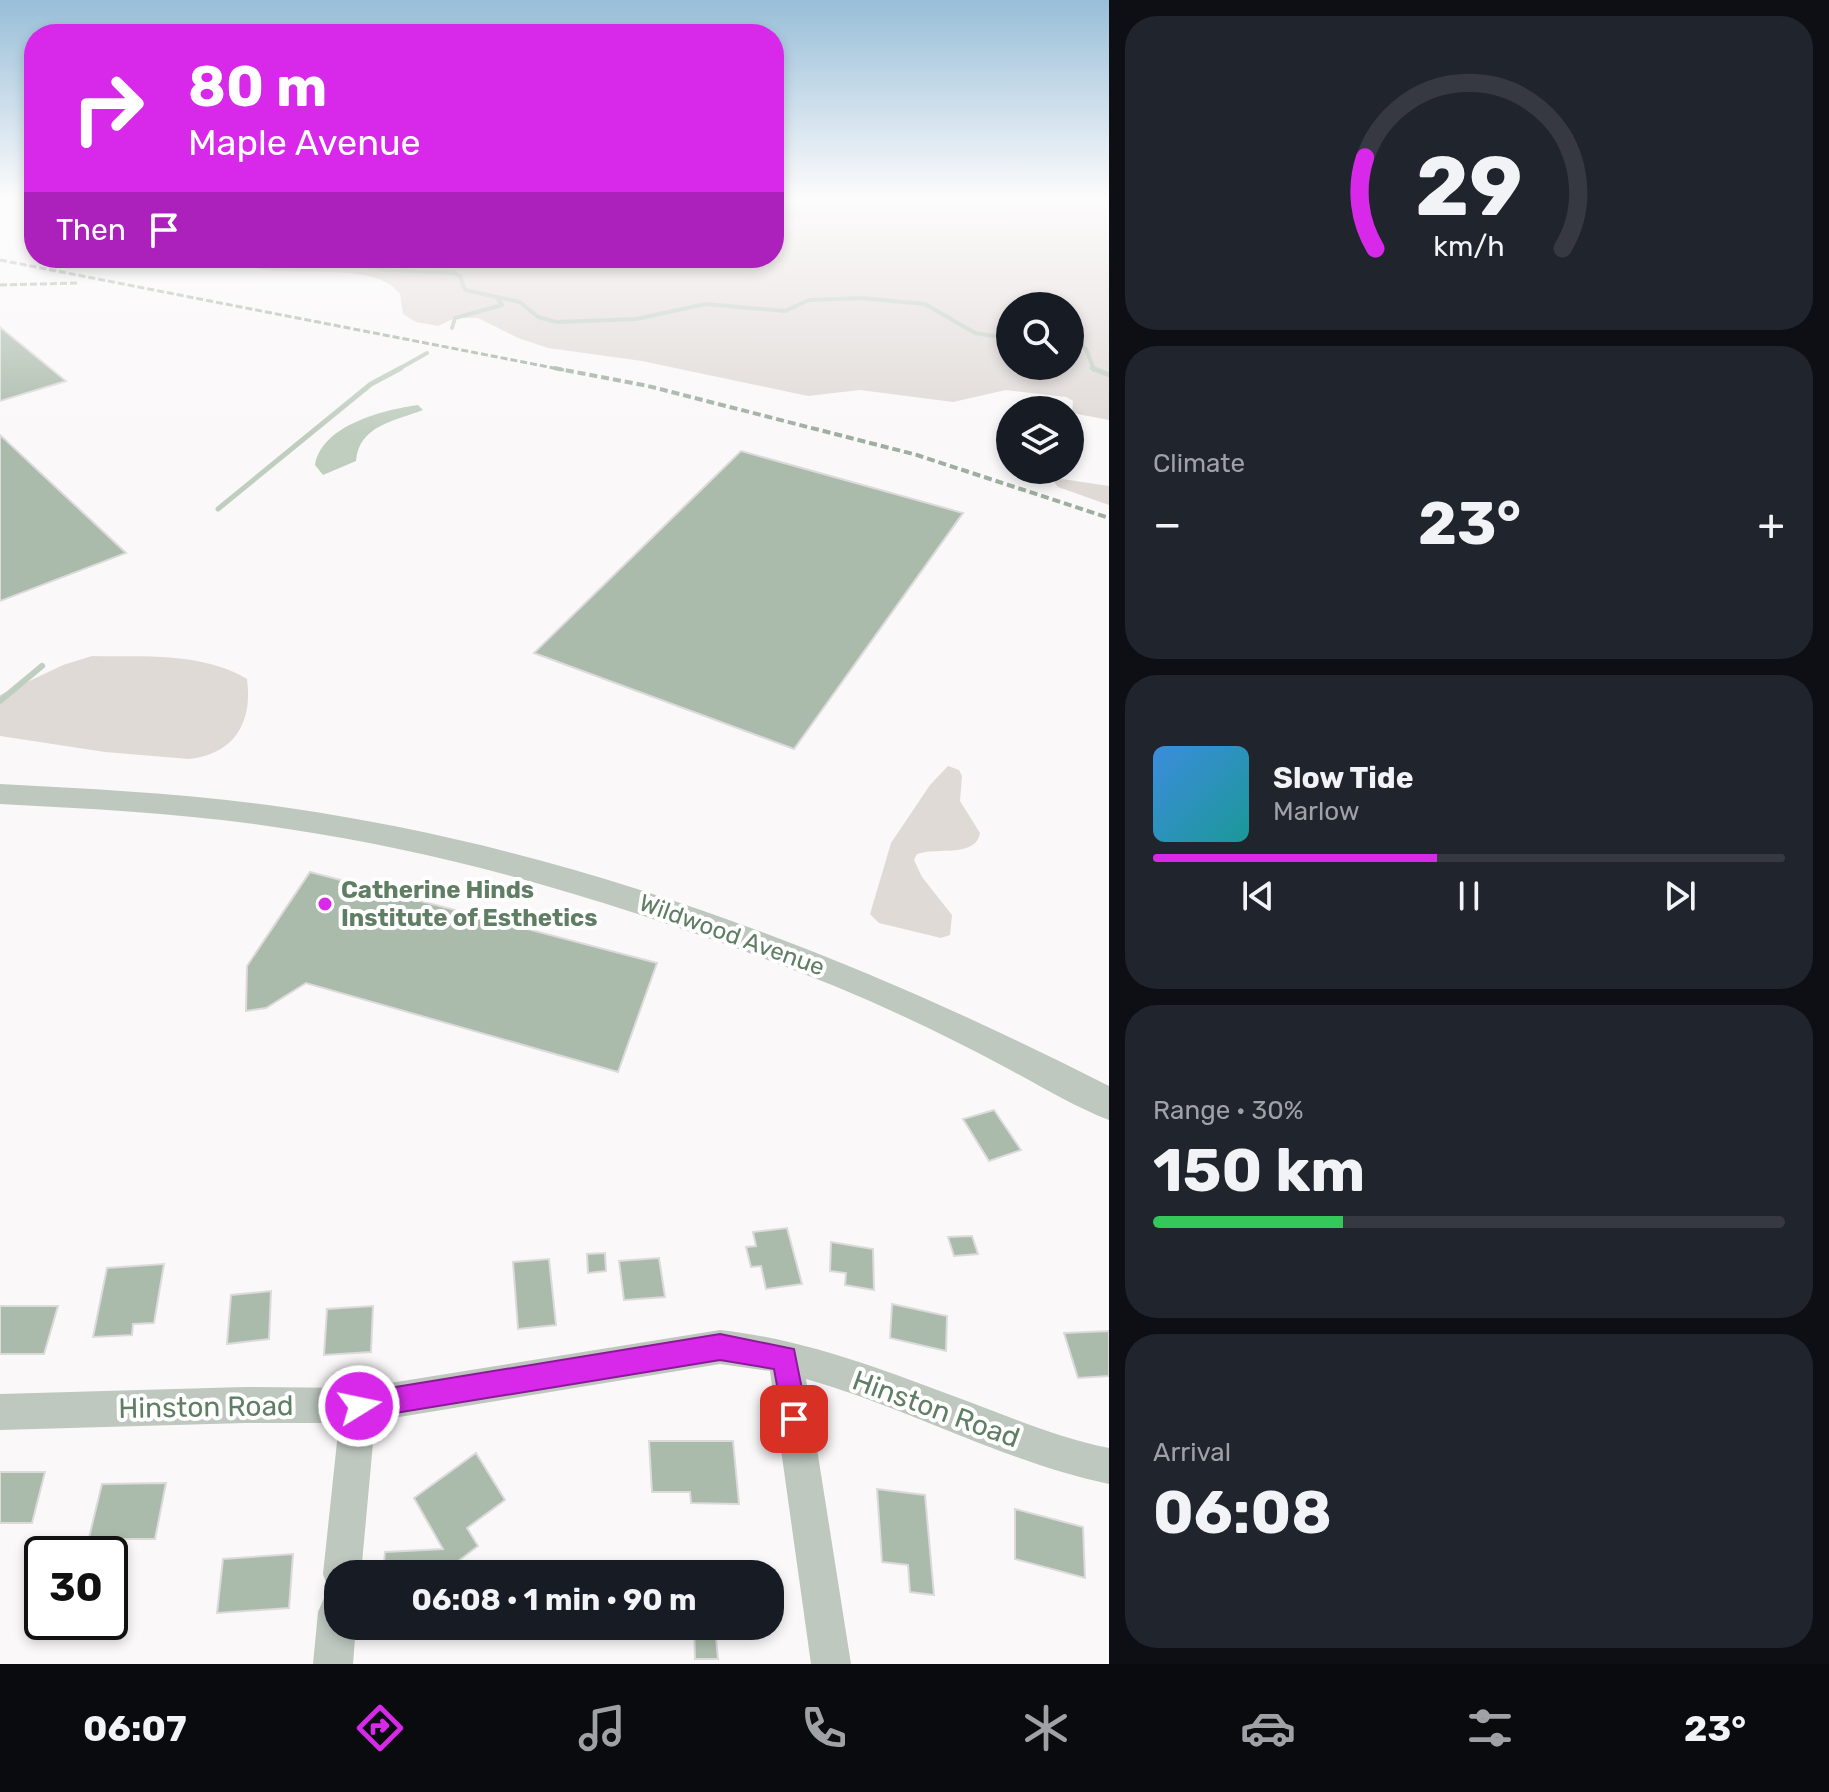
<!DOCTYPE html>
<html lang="en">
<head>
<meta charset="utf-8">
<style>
	:root { --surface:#171b24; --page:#20242c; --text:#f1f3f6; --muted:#9ea1a6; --line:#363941; --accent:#d828ea }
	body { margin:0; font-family:Rubik,sans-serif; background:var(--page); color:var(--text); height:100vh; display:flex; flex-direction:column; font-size:30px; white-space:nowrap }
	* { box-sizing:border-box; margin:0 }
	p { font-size:26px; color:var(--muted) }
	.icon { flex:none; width:44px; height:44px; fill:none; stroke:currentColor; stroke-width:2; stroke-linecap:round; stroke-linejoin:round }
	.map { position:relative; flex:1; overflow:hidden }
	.side { display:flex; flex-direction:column; gap:16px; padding:16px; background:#0d0f14; width:720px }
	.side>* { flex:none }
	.top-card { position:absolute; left:24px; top:24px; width:760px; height:244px; border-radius:32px; box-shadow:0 4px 12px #0003; background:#d828ea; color:#fff; overflow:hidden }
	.buttons { position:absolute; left:996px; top:292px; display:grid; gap:16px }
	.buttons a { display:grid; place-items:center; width:88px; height:88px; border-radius:50%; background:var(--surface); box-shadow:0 4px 12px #0003; font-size:40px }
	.speed { position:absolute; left:24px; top:1536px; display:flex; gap:16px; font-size:40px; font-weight:700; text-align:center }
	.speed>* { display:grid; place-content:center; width:104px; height:104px; border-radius:50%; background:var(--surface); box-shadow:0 4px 12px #0003; line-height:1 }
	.speed .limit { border:4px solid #111; border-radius:12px; background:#fff; color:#111 }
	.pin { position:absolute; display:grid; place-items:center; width:68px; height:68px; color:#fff; margin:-34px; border-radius:16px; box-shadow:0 4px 12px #0006 }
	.me { position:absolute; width:88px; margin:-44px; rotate:80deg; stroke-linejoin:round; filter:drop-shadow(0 0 6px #0008) }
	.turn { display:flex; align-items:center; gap:28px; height:168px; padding:0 32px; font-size:36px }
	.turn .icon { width:104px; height:104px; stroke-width:2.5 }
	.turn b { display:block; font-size:56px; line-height:68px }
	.then { display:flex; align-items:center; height:76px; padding:0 32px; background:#0003; gap:16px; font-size:30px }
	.big { font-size:60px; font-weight:700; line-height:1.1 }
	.side .widget { flex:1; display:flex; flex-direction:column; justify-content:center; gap:12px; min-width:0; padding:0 28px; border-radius:32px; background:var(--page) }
	.side .dial { align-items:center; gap:0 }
	.dial svg { height:208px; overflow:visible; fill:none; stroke:var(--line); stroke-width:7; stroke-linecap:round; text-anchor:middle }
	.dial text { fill:var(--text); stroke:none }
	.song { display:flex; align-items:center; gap:24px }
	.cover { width:96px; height:96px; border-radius:12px; background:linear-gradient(135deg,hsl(210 70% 55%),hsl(180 70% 35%)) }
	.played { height:8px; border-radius:4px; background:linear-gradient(90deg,var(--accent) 45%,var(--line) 45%) }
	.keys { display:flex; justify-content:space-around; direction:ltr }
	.heat { display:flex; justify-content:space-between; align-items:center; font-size:44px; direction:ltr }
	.charge { height:12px; border-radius:6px; background:linear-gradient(90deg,#34c759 30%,var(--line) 0) }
	.trip { position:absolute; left:324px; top:1560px; width:460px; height:80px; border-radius:32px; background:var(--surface); box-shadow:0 4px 12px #0003; font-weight:700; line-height:80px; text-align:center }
	.tab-bar { display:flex; height:128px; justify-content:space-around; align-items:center; background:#090b0e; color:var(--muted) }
	.tab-bar .icon { width:56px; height:56px }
	.tab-bar .current { color:var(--accent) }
	.tab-bar b { font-size:36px; color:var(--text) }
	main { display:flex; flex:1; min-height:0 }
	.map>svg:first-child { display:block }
	.green { fill:#e0dad7; fill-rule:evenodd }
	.water { fill:#c0cec0 }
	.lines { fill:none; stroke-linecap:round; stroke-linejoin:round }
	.stream-far2 { stroke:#c0cec0; stroke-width:4 }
	.stream-far1 { stroke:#c0cec0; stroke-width:5 }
	.stream { stroke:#c0cec0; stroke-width:6 }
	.building { fill:#aabaab; stroke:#dcdadb; stroke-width:2 }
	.minor { fill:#bec8bf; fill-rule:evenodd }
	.tertiary { fill:#bec8bf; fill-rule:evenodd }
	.rail-far1 { stroke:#9eaea0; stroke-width:3; stroke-dasharray:7 3; stroke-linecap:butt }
	.rail { stroke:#9eaea0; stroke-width:4; stroke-dasharray:8 4; stroke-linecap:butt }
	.route { fill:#d828ea; stroke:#8c1a98; stroke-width:2 }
	.poi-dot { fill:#d828ea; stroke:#fff; stroke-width:3 }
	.labels { text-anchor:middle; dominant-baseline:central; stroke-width:8; stroke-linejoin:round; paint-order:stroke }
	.poi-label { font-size:24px; font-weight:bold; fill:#5f7e63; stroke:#fff; text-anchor:start }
	.street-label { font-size:24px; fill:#5f7e63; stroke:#fff }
	.near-street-label { font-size:28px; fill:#5f7e63; stroke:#fff }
</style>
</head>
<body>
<main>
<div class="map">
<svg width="1109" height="1664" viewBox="0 0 1109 1664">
	<rect width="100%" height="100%" fill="#faf8f9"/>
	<path class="green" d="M774 201H1109V420L1072 413 1073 401 1066 397 1006 390 953 402 860 390 808 396 642 361 548 348 518 338 478 318H455L438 326 416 322 403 314 400 294C370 254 267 287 232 258H774ZM1010 306H1070V366H1010Z
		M1062 479 1109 486V505L1058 487 1054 482Z
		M92 656C142 657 203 652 247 679 253 723 234 754 189 759L105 752 0 736V695L63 665Z
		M948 766 959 770 962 776 960 801 980 833C976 858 937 847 917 854L914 860 922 877 952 915 950 935 941 938 879 923 870 914 891 843 930 785Z"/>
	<path class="water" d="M418 405 423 410C395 421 359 425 356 461L323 475 315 465C322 425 383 410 418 405Z"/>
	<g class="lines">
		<path class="stream-far2" d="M259 258 290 266 363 265 386 270 454 273 460 276 465 290 520 302 538 317 557 322 636 319 706 304 785 311 809 300 861 298 925 304 975 333 994 336 1010 331
			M452 328 455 318 502 305 496 297
			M1070 337 1086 349 1094 370
			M397 370 427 353"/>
		<path class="stream-far1" d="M1092 368 1109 375
			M218 509 371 384 401 368"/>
		<path class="stream" d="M0 701 42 666"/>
	</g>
	<path class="building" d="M0 327 66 381 0 401Z
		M0 435 126 553 0 601Z
		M741 451 963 513 794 749 534 653Z
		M310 872 657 963 618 1072 306 983 266 1008 246 1011 247 966Z
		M994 1110 1021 1150 989 1161 963 1119Z
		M787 1228 802 1284 766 1289 761 1266 751 1267 746 1247 756 1246 753 1232Z
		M972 1236 978 1254 954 1256 948 1237Z
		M831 1242 873 1249 874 1290 845 1285 846 1273 830 1271Z
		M605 1253 606 1271 588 1273 587 1254Z
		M659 1258 665 1297 624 1300 619 1261Z
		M549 1259 556 1325 518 1329 513 1262Z
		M164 1264 154 1323 133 1324 132 1335 93 1337 107 1268Z
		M271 1291 269 1339 227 1344 231 1295Z
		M892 1304 947 1316 946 1351 890 1338Z
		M0 1306H58L44 1354H0Z
		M373 1306 371 1352 324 1355 327 1309Z
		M1109 1331V1376L1078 1378 1064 1333Z
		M649 1441H733L739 1504 691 1503 690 1492H652Z
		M476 1453 505 1500 467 1528 478 1546 441 1574H383L385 1552 443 1549 414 1498Z
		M0 1472H45L32 1523H0Z
		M166 1483 155 1539H118L115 1554H85L102 1484Z
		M877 1489 925 1495 934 1595 910 1592 908 1565 882 1562Z
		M1015 1509 1083 1527 1085 1578 1015 1559Z
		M293 1554 289 1608 217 1613 223 1559Z
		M694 1626H715L718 1659H695Z"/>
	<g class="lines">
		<path class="minor" d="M720 1330C811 1340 894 1374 980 1406 1022 1422 1064 1439 1109 1448V1484C1004 1462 909 1408 806 1379L851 1664H811L770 1371 720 1364 375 1421 361 1574H338V1592L328 1588 323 1574 339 1423H245L0 1430V1394L245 1387 359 1388Z
			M338 1592V1626H356L353 1664H313L318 1612 324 1598Z"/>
		<path class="tertiary" d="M0 784C97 789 193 794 289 808 579 850 849 954 1109 1086V1120C1072 1106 1037 1084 1001 1065 947 1036 890 1009 832 985 657 915 476 857 288 829 193 814 97 809 0 804Z"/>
		<path class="rail-far1" d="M0 260 564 370
			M0 285 78 283"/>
		<path class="rail" d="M554 368 648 386 917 455 1109 518"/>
	</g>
	<linearGradient id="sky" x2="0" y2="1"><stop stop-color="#98bed8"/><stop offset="0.46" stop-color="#fdfcfc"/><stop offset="1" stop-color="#fdfcfc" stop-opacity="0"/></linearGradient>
	<rect width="1109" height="434" fill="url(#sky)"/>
	<path class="route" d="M720 1334 794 1349 808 1419 804 1429 794 1433 785 1429 774 1369 720 1360 359 1419 350 1415 346 1406 350 1397 359 1393Z"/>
	<circle class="poi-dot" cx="325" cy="904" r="8"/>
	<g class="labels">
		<g class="poi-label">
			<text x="341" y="890">Catherine Hinds<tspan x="341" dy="28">Institute of Esthetics</tspan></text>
		</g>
		<g class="street-label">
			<text transform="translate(732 935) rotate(20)">Wildwood Avenue</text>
		</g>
		<g class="near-street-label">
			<text transform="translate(206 1407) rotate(-1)">Hinston Road</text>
			<text transform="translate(936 1409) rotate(20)">Hinston Road</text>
		</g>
	</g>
</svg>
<div class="buttons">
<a><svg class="icon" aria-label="search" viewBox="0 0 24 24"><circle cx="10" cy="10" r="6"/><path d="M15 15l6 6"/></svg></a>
<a><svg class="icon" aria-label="layers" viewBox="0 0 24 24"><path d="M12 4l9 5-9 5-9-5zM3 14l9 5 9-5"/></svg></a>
</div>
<div class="speed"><div class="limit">30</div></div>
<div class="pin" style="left:794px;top:1419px;background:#d93025"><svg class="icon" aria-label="arrive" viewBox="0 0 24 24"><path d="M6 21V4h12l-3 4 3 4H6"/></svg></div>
<svg class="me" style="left:359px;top:1406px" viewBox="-20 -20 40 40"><circle r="17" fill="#d828ea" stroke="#fff" stroke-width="3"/><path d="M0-11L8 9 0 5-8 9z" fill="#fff"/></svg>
<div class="trip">06:08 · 1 min · 90 m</div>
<div class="top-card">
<div class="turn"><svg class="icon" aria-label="right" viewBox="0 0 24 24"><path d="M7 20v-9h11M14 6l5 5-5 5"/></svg><div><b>80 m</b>Maple Avenue</div></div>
<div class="then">Then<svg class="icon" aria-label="arrive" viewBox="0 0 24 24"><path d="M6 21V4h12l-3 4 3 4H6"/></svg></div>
</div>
</div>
<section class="side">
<div class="widget dial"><svg viewBox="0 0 100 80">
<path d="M14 69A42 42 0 1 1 86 69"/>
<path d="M14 69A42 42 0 0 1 10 34" stroke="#d828ea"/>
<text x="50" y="56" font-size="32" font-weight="700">29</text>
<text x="50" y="72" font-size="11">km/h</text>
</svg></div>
<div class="widget"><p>Climate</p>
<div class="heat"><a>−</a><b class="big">23°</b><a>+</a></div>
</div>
<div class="widget">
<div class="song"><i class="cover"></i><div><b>Slow Tide</b><p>Marlow</p></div></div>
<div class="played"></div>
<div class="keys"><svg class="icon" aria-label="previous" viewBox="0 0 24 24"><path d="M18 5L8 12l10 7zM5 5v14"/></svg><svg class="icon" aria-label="pause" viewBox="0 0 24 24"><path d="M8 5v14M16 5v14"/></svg><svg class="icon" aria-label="next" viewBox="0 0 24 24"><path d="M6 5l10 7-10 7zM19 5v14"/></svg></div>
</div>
<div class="widget"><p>Range · 30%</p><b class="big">150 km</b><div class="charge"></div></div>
<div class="widget"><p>Arrival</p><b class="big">06:08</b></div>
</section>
</main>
<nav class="tab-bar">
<b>06:07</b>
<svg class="icon current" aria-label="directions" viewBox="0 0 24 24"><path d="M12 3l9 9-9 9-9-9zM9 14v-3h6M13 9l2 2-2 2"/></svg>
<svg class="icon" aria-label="music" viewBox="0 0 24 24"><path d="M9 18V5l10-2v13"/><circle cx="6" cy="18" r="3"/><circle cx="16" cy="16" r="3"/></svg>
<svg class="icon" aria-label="phone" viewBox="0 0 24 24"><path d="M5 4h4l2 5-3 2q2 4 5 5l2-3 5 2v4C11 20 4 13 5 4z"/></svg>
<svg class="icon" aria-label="climate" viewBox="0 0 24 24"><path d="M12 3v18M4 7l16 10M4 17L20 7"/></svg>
<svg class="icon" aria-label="car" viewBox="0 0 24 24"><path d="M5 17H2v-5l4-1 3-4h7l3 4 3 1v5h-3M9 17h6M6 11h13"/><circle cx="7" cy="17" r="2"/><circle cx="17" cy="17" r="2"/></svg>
<svg class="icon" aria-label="filters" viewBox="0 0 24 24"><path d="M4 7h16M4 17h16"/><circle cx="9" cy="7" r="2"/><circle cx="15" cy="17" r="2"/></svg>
<b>23°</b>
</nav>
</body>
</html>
